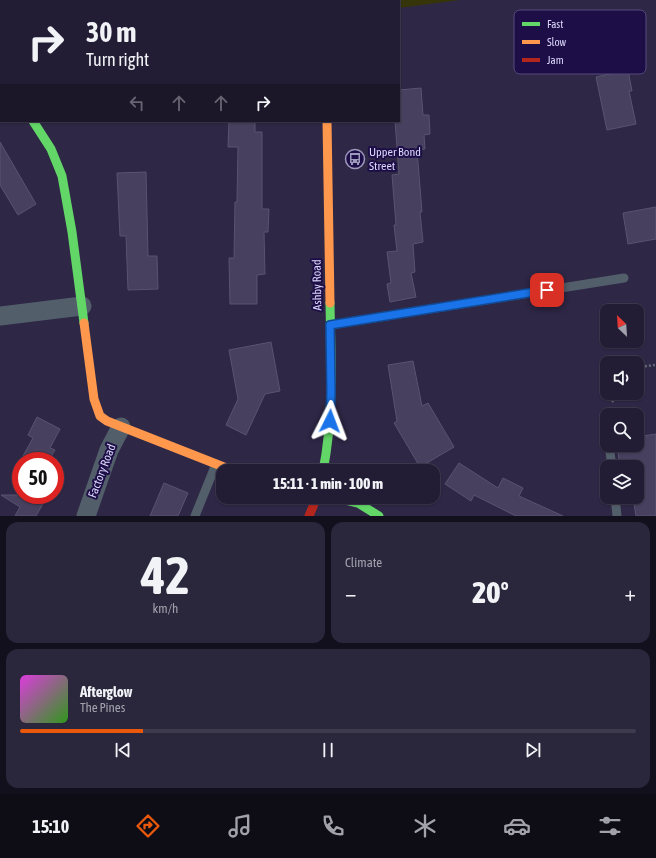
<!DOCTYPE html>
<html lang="en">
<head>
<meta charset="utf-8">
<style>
	:root { --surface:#221d34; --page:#2a263c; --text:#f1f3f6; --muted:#a2a2ac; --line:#3f3b4f; --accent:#ea580c }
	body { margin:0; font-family:"Asap Condensed",sans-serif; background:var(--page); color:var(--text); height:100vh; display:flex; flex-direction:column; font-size:15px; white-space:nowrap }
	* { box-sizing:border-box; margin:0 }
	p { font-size:13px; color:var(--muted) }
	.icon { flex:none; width:22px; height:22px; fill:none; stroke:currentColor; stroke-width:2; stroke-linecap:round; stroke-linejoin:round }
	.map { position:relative; height:516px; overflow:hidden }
	.details { display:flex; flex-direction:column; gap:6px; padding:6px; background:#13101d; flex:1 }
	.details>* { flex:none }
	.hud { position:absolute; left:0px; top:0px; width:400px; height:122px; box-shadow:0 1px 3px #0004,0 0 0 1px var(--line); background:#221d34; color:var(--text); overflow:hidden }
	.needle { width:26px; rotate:335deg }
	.buttons { position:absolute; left:600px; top:304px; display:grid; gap:8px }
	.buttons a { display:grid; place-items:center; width:44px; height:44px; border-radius:8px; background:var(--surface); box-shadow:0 1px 3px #0004,0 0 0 1px var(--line); font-size:20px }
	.speed { position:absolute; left:12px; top:452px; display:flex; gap:8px; font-size:20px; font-weight:700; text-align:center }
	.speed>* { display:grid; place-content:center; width:52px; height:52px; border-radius:50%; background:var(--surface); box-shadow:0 1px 3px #0004,0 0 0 1px var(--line); line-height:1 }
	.speed .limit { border:6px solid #d22; background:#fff; color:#111 }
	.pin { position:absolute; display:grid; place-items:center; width:34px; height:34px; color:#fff; margin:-17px; border-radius:8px; box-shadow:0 2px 6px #0006 }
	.me { position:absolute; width:44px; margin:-22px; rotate:3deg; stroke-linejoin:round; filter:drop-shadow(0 0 3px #0008) }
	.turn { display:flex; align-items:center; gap:14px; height:84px; padding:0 20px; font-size:18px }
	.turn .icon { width:52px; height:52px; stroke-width:2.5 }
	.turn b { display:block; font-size:28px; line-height:34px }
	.lanes { display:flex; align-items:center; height:38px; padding:0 20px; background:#0003; justify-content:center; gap:20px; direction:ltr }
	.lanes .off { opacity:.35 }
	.big { font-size:30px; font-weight:800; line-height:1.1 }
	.details .card { flex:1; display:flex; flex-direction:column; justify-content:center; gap:6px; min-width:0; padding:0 14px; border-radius:12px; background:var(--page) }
	.details .dial { align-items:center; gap:0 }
	.dial b { font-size:52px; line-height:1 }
	.song { display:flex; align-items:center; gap:12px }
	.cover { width:48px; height:48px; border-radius:6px; background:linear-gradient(135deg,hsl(300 70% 55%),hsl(110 70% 35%)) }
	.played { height:4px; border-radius:2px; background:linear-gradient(90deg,var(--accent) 20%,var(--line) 20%) }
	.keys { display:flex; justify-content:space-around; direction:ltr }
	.heat { display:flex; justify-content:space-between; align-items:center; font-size:22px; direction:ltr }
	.details .tiles { flex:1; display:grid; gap:6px; grid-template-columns:1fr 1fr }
	.card:last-child { grid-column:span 2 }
	.trip { position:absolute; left:216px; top:464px; width:224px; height:40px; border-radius:12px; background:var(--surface); box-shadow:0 1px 3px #0004,0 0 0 1px var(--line); font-weight:800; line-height:40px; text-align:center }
	.menu { display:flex; height:64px; justify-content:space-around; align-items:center; background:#0e0c15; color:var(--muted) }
	.menu .icon { width:28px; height:28px }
	.menu .active { color:var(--accent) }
	.menu b { font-size:18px; color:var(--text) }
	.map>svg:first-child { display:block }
	.green { fill:#36350a }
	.building { fill:#47405e; stroke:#59546f }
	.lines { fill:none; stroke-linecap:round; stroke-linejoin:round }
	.path { stroke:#626876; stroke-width:2.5; stroke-dasharray:2 2; stroke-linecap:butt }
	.lane { stroke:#525e6a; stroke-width:9 }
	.street { stroke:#525e6a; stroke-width:19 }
	.fast { stroke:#63d668; stroke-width:9 }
	.slow { stroke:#ff974d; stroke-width:9 }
	.jam { stroke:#b3261e; stroke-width:9 }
	.route-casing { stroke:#114b97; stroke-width:10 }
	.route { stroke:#1a73e8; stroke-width:7 }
	.labels { text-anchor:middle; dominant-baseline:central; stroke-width:4; stroke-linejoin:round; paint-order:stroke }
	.poi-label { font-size:12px; fill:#dad7fb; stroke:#1e0e47; text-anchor:start }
	.street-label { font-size:12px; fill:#dad7fb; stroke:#1e0e47 }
	.key { fill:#1e0e47; stroke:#564a7d; stroke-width:1 }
	.key-label { font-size:11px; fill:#dad7fb }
</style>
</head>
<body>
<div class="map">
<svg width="656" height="516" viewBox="0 0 656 516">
	<rect width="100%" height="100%" fill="#2e2746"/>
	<path class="green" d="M356 0H460L399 8V1Z"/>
	<path class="building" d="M628 70 632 91H629L636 124 607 130 596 77Z
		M421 88 423 115H429L430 134 424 135 425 149 417 150 422 212H420L423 242 413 244 415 272 411 273 416 297 390 302 387 284 391 283 387 252 397 251 394 225H396L392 175 399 174 395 121H399V90Z
		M229 121H255V132H262V209H269L268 232H264L265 274 257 275V304H230L229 258H234L235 202H237L238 147H228Z
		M0 142 36 204 18 215 0 185Z
		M146 172 148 256H157L158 289 128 290 126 236H120L117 173Z
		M656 207V239L628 244 623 213Z
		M271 342 280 391 265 394 246 435 226 425 238 399 229 350Z
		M413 361 422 406 428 403 454 447 420 467 394 423 397 421 388 365Z
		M37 417 60 429 50 448 55 450 48 461H33L23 456 33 438 28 435Z
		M656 434V516H636L633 497H637V467H620L617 445H637V437Z
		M459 463 498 488 503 478 523 488 519 496 563 516H516L474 495 471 501 445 484Z
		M164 483 188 493 178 516H150Z
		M1 495H36L45 500 36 516H15L20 507Z"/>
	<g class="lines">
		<path class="path" d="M637 367 656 365
			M612 402 619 393"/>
		<path class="lane" d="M330 325 624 278
			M604 415 607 436
			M609 445 612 467
			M615 497 617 516
			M195 516 216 464"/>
		<path class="street" d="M0 75 1 76
			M0 316 82 306
			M86 516 109 450 121 427"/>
		<path class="fast" d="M33 121 51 149 62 176 72 232 84 323
			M323 471C334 416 331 359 330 303
			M333 497 358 503 379 516"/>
		<path class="slow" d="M327 121 330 303
			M84 323 94 399 100 416 107 421 234 471"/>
		<path class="jam" d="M325 0V1
			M309 516 317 497"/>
	</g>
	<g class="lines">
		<g class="route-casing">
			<path id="route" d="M330 421 331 392 330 325 547 290"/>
		</g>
		<use href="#route" class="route"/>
	</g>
	<defs>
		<g id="bus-ring" transform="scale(1)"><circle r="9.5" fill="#1e0e47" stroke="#9e99bc" stroke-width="1.5"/><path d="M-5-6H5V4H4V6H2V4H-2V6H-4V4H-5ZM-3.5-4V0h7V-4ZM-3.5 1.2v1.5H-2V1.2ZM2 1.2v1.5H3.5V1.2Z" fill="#9e99bc"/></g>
	</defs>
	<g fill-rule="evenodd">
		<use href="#bus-ring" x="355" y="159"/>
	</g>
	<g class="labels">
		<g class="poi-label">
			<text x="369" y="152">Upper Bond<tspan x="369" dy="14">Street</tspan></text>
		</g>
		<g class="street-label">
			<text transform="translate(317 285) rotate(-91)">Ashby Road</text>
			<text transform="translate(102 471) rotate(-69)">Factory Road</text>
		</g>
	</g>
	<rect x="514" y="10" width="132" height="64" rx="6" class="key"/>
	<rect x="522" y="22" width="18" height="4" fill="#63d668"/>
	<rect x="522" y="40" width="18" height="4" fill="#ff974d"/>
	<rect x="522" y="58" width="18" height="4" fill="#b3261e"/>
	<g class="key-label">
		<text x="547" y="28">Fast</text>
		<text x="547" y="46">Slow</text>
		<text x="547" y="64">Jam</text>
	</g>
</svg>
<div class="buttons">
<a><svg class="needle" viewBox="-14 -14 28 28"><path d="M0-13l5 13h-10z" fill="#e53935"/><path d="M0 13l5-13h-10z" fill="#a2a2ac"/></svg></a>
<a><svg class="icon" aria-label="sound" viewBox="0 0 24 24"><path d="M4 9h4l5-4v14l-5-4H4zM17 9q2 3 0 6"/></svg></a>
<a><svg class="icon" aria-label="search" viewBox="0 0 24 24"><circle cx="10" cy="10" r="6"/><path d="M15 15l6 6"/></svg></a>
<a><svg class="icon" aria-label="layers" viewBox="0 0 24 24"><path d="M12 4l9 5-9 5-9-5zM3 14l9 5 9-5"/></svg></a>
</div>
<div class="speed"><div class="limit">50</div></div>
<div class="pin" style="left:547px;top:290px;background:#d93025"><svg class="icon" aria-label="arrive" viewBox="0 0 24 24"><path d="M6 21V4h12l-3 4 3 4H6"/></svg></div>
<svg class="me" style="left:330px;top:421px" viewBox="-20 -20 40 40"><path d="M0-17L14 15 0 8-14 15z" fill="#1a73e8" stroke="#fff" stroke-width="4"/></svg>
<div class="trip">15:11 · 1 min · 100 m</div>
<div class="hud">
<div class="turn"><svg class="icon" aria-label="right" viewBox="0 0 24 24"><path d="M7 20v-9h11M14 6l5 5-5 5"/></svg><div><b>30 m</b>Turn right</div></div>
<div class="lanes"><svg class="icon off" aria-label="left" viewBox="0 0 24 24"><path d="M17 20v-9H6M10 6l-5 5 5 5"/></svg><svg class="icon off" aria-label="ahead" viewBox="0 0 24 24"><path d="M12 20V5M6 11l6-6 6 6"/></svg><svg class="icon off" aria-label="ahead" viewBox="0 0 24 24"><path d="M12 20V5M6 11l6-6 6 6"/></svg><svg class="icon" aria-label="right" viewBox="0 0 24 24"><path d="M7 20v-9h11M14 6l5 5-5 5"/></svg></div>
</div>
</div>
<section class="details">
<div class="tiles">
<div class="card dial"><b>42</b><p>km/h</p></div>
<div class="card"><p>Climate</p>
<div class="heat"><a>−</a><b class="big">20°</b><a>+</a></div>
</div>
<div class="card">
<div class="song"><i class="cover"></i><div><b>Afterglow</b><p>The Pines</p></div></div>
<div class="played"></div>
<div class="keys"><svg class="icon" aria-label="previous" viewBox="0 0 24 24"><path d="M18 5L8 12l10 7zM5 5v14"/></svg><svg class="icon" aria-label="pause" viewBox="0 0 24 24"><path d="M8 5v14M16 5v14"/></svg><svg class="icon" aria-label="next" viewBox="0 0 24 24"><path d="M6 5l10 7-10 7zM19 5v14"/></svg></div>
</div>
</div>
</section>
<nav class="menu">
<b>15:10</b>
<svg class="icon active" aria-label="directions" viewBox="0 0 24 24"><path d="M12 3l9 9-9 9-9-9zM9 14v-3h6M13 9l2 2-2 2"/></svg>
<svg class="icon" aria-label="music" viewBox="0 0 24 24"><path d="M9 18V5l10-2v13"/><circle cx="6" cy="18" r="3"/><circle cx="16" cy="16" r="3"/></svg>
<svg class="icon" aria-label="phone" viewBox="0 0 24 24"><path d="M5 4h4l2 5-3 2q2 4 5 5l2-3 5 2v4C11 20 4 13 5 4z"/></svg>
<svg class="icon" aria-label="climate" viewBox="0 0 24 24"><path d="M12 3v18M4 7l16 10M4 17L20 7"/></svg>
<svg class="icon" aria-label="car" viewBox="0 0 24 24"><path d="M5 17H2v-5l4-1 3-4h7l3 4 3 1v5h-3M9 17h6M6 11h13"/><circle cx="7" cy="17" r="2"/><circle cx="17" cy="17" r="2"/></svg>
<svg class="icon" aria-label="filters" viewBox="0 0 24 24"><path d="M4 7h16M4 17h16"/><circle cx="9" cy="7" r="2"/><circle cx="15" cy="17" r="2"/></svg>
</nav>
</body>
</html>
